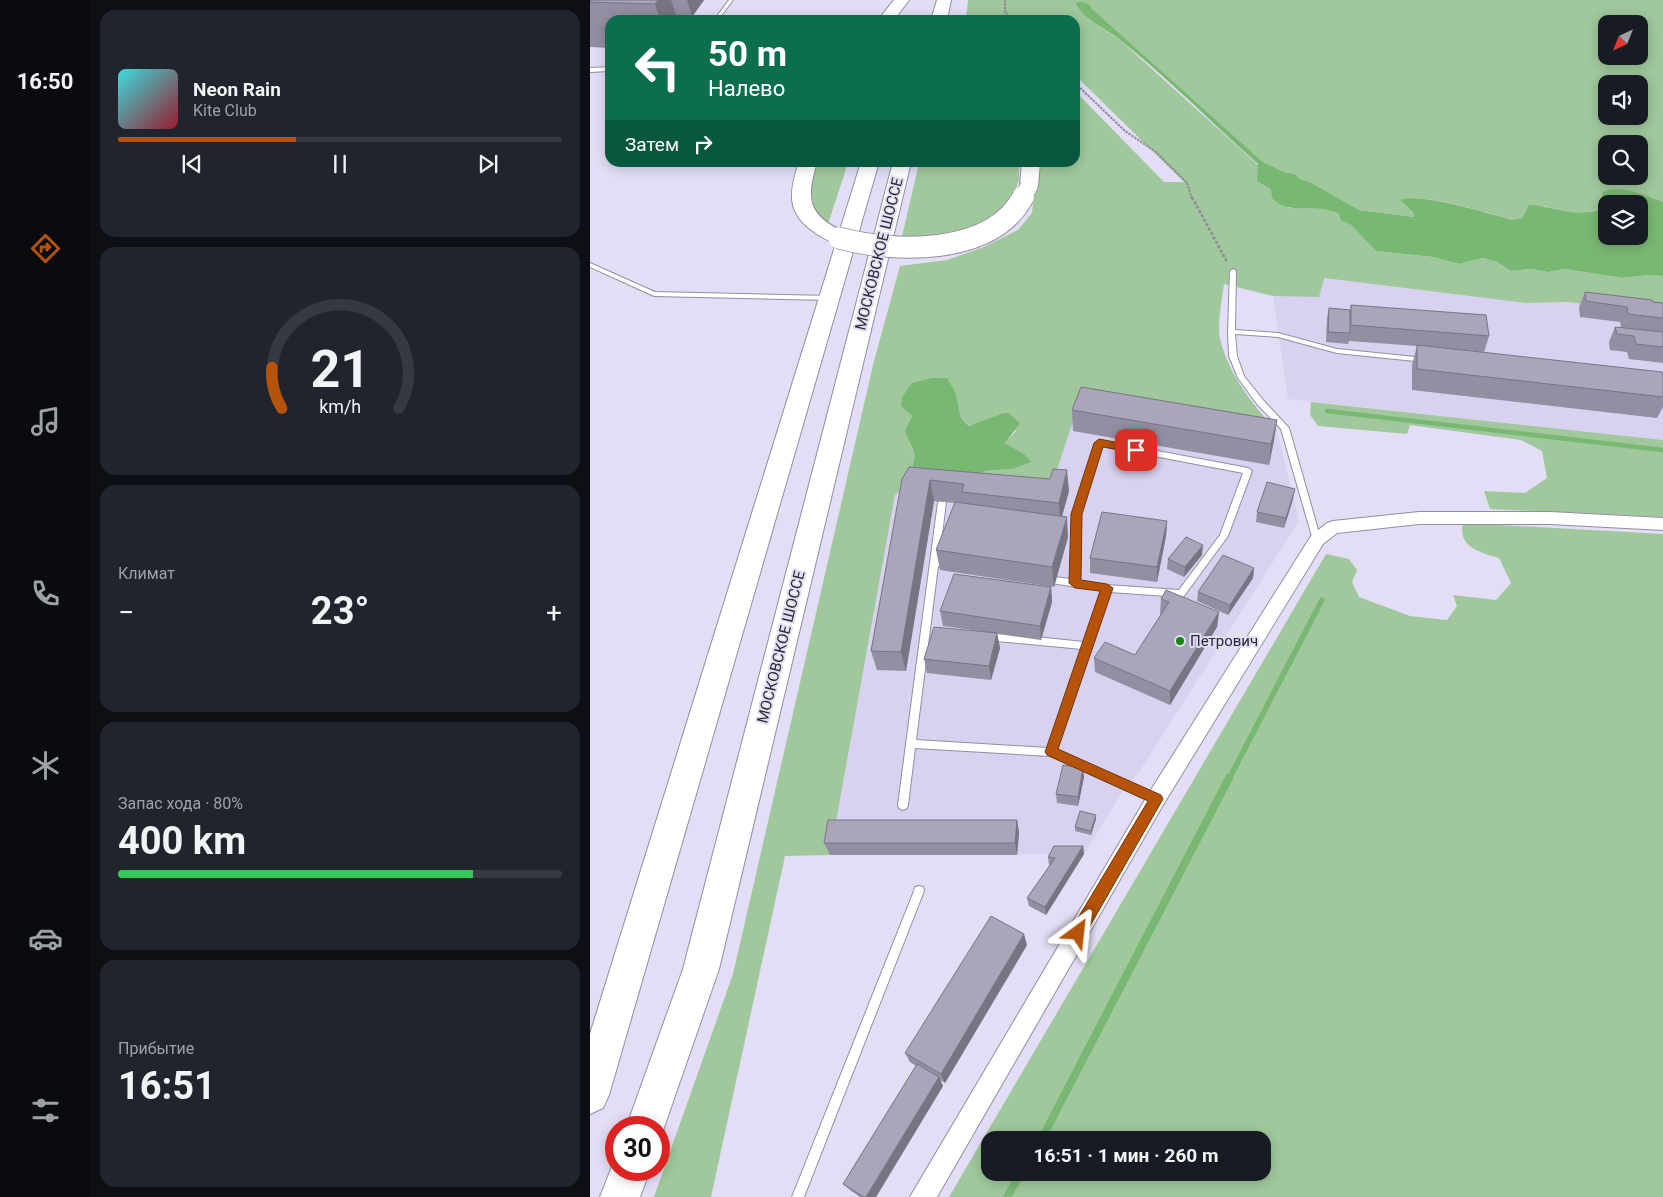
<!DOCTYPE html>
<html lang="ru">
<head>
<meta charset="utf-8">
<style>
	:root { --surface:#171b24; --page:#20242c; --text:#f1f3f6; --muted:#9ea1a6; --line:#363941; --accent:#b45309 }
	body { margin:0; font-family:Roboto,sans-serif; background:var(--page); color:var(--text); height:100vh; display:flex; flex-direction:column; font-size:19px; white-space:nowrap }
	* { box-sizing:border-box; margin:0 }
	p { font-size:16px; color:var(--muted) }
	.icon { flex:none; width:28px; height:28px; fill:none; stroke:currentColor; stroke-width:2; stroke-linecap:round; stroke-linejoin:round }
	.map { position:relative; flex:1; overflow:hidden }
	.drawer { display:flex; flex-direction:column; gap:10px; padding:10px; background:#0d0f14; width:500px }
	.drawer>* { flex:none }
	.hud { position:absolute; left:15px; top:15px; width:475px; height:152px; border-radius:15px; box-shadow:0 2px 12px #0003; background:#0b6e4f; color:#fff; overflow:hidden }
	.needle { width:32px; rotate:223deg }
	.buttons { position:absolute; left:1008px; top:15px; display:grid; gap:10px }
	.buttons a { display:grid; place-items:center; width:50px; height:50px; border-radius:10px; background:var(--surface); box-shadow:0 2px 12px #0003; font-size:25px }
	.speed { position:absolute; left:15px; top:1116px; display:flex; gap:10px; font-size:25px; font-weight:700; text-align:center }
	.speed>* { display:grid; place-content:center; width:65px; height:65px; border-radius:50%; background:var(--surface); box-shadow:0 2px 12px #0003; line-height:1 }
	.speed .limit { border:8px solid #d22; background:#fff; color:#111 }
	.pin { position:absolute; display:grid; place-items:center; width:42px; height:42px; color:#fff; margin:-21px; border-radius:10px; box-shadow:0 2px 8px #0006 }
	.me { position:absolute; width:55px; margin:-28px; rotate:30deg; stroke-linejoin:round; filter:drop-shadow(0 0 4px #0008) }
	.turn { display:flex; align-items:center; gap:18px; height:105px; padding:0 20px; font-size:22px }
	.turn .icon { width:65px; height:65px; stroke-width:2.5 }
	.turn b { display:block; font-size:35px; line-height:42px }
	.then { display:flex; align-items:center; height:48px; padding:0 20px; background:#0003; gap:10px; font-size:19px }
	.big { font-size:38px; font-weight:700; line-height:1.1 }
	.drawer .card { flex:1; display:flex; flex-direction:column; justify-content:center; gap:8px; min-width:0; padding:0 18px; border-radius:15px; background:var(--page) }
	.drawer .dial { align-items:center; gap:0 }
	.dial svg { height:130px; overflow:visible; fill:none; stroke:var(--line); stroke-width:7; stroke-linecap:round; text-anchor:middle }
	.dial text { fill:var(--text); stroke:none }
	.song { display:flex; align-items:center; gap:15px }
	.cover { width:60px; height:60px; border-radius:8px; background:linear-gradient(135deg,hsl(180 70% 55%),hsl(350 70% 35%)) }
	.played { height:5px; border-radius:2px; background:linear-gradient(90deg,var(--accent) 40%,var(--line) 40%) }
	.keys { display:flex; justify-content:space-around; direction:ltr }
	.heat { display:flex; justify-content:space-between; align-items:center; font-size:28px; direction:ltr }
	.charge { height:8px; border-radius:4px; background:linear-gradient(90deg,#34c759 80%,var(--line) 0) }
	.trip { position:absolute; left:391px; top:1131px; width:290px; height:50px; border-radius:15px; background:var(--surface); box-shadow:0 2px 12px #0003; font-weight:700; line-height:50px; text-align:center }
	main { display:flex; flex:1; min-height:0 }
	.tab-bar { display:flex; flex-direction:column; width:90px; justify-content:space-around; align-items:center; background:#090b0e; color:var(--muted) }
	.tab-bar .icon { width:35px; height:35px }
	.tab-bar .on { color:var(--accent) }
	.tab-bar b { font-size:22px; color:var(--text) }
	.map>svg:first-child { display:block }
	.built { fill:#d8d1ef }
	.green { fill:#a0c89c; fill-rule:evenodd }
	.water { fill:#79b873; fill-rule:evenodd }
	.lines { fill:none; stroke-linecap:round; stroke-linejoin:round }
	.stream-far2 { stroke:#79b873; stroke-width:4.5 }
	.stream-far1 { stroke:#79b873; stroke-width:5.5 }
	.stream { stroke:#79b873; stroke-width:8 }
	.service-casing { stroke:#938da3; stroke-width:2 }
	.minor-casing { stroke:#938da3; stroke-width:2 }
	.trunk-casing { stroke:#938da3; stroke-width:2 }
	.path-far1 { stroke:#8e8a9a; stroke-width:2; stroke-dasharray:2.5 1; stroke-linecap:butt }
	.path { stroke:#8e8a9a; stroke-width:2.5; stroke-dasharray:3 2; stroke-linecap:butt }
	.service { fill:#fff; fill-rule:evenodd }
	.minor { fill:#fff; fill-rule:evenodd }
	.trunk { fill:#fff; fill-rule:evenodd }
	.trunk-bridge-far1-casing { stroke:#938da3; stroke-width:18; stroke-linecap:butt }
	.trunk-bridge-casing { stroke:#938da3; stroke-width:23; stroke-linecap:butt }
	.trunk-bridge-far1 { stroke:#fff; stroke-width:17 }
	.trunk-bridge { stroke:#fff; stroke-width:21 }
	.wall { fill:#938ea1 }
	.shaded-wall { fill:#787483 }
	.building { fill:#aba5bb; stroke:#787483 }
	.route { fill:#b45309; stroke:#753606 }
	.poi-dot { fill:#118808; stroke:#e3def5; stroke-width:2 }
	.labels { text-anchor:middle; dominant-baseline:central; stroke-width:4; stroke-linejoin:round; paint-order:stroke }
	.street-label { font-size:15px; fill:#2a2830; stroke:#e3def5 }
	.poi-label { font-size:15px; fill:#2a2830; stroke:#e3def5; text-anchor:start }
</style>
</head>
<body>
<main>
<nav class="tab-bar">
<b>16:50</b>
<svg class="icon on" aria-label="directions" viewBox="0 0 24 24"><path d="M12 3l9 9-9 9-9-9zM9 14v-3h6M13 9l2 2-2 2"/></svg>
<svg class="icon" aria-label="music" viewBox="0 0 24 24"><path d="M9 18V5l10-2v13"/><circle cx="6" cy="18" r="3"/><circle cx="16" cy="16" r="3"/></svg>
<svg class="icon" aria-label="phone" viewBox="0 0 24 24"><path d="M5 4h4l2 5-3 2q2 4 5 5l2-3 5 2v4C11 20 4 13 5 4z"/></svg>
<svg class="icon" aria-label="climate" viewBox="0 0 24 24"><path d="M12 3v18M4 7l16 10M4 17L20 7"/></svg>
<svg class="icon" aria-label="car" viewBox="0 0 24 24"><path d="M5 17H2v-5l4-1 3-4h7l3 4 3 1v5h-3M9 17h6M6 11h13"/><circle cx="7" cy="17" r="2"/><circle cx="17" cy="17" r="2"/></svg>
<svg class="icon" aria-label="filters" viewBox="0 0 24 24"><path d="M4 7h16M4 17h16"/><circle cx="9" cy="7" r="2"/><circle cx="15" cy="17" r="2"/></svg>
</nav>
<section class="drawer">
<div class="card">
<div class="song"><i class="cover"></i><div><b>Neon Rain</b><p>Kite Club</p></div></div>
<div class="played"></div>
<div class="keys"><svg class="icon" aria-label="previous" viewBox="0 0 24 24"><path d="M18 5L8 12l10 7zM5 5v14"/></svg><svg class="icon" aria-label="pause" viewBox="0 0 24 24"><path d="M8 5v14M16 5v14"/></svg><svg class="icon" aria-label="next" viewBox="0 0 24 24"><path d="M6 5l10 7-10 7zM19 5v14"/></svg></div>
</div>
<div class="card dial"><svg viewBox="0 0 100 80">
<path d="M14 69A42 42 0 1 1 86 69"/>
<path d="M14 69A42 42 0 0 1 8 44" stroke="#b45309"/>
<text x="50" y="56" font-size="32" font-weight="700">21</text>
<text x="50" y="72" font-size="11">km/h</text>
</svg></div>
<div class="card"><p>Климат</p>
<div class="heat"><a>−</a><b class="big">23°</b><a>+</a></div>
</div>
<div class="card"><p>Запас хода · 80%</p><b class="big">400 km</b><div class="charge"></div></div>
<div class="card"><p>Прибытие</p><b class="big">16:51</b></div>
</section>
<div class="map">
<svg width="1073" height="1197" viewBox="0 0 1073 1197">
	<rect width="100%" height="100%" fill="#e3def5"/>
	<path class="built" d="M733 278 937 303 979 302 1051 311 1073 318V440L698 399 683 296 729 297Z
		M489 403 687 431 709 521 549 772 533 791 494 854 240 855 305 495 319 483Z"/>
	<path class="green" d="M378 0H1073V202L1062 197 1012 193 1010 209 993 214 970 211 954 206 935 211 932 218 924 220C900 214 830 191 811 201L823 212 824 217 769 210 720 182 710 179 705 174 694 172 673 162 501 9 500 5 498 19 530 40 668 165 681 189 699 208 740 209 749 214 752 220 761 225 786 251 843 257 869 264 893 258 907 262 921 271 941 269 958 272 975 269 1033 278 1058 275 1073 276V318L1051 311 979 302 937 303 734 278 729 297 683 296 634 284C632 298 627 326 630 339 639 375 662 404 687 431L489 403 458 497 370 488 394 471 422 469 434 454 415 443 426 431 410 414 380 426 371 418 366 394 316 409 322 416 319 424V442L325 455 319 483 305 495 240 855 195 856 121 1197H64L143 974 284 361 310 266 357 260 394 247 428 230 442 213 447 163 485 162V91L574 182H594L485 75V20H432L428 16 414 20H376ZM1016 24H1049V56H1016ZM1016 84H1049V116H1016ZM1016 144H1049V176H1016Z
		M227 163H258L237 227C219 208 217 187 227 163Z
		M329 163H429V180L421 202 397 223 369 235 310 245Z
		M721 402 1073 440V517L900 509 894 491 935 493 957 478 952 451 931 440 820 425 817 434 728 426 720 415Z
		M873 523 1073 534V1197H359L736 554 759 559 767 570 762 582 769 597 820 616 857 620 867 606 863 595 906 600 921 583 909 558C892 553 867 547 873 523ZM400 1140H672V1172H400Z"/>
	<path class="water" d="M487 2C494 2 499 2 502 9L673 162 694 172 705 174 710 179 720 182 769 210 824 217 823 212 810 200C831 192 899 214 923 220L932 218 939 205C964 206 986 219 1010 209L1012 193C1024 183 1059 196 1073 202V276L1058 275 1033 278 975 269 958 272 941 269 921 271 907 262 893 258 869 264 843 257 786 251 761 225 751 220 749 214C728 202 700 217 682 198L681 189 667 181 668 164C622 123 578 78 529 39 515 28 495 21 486 4ZM1016 204H1049V236H1016Z
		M342 378H357L366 394 371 418 379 426 410 414 418 413 430 423 415 443 434 454 441 462 422 469 394 471 370 488 319 483 325 455 315 431 322 416 311 406 312 397 322 383Z"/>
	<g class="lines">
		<path class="stream-far2" d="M737 411 1073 450"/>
		<path class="stream-far1" d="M639 779 732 600"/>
		<path class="stream" d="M451 1140 639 778
			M417 1197 432 1172"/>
		<g class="service-casing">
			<path id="service" d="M139 0H143L128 20H124Z
				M20 67V71L0 72V68Z
				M0 263 65 292 240 296 243 298 240 300 64 296 0 267Z
				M643 269 646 271 645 330 688 333 747 349 835 358 839 360 835 362 747 353 688 337 645 334 647 356 654 376 673 400 699 428 731 540 730 542H724L723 540 691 429 667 404 648 378 639 356 638 332 640 271Z
				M509 440 658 468 662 471 638 536 594 596 591 597 520 592 467 750 570 796 571 799 570 802 566 804 562 802 460 756 325 748 318 805 317 808 313 810 309 808 308 805 348 502 352 499 356 502 349 560 364 563 365 565 361 568 348 566 326 740 458 748 492 649 396 640 393 639 391 636 393 633 396 632 494 642 512 591 455 582 451 579 455 576 481 579 483 514 505 443ZM512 446 653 473 630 535 589 590 517 585 489 581 491 514Z
				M329 886 333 887 334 891 214 1197H202L324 891 325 887Z"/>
		</g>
		<g class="minor-casing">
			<path id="minor" d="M829 512H960L1073 518V530L960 524H829L747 533 733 544 573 805 347 1197H320L559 793 721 536 737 523 743 521Z"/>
		</g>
		<g class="trunk-casing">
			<path id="trunk" d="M304 0H319L304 20H288Z
				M347 0H361L357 20H341Z
				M209 162H227C217 196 216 213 250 230L271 162H289L19 1095 13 1108 0 1114V1034L246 243C238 241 231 237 224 232 196 213 199 192 209 162Z
				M303 162H321L129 969 69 1142V1128H36L93 969Z
				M432 162H450L448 186 446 190 439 192 432 190 430 186Z
				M26 1156V1170H60L50 1197H10Z"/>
		</g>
		<path class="path-far1" d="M415 0V11L420 20
			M485 83 535 131 566 152 597 183 602 199"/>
		<path class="path" d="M602 197 637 262"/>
		<use href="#service" class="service"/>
		<use href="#minor" class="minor"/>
		<use href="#trunk" class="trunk"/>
		<g class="trunk-bridge-far1-casing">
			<path id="trunk-bridge-far1" d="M432 199 439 186"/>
		</g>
		<g class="trunk-bridge-casing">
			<path id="trunk-bridge" d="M249 238C304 253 402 256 433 197"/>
		</g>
		<use href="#trunk-bridge-far1" class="trunk-bridge-far1"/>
		<use href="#trunk-bridge" class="trunk-bridge"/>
	</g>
	<path class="wall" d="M0 0H114L102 17 87 16 88 20H20V48L0 47Z
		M995 292 1073 303V363L1039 359 1037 352 1020 350 1019 342 1025 327H1031L1030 322 990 317 989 307Z
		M761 305 899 336 894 352 874 350 1073 376V407L1067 418 822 390V365L827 346 759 341 758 344 736 342 737 318 739 308 760 310Z
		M482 410 684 440 679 465 483 431Z
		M319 467 479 491 472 517 478 537 464 587 350 570 346 550 365 503 344 501 316 671 287 670 281 651Z
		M703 499 694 528 666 522 667 512Z
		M577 521 576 536 567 582 500 573V558Z
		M612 555 594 577 577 569 578 559Z
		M664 568 663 578 638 615 607 601 608 592Z
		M461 587 462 602 451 640 407 634 410 648 401 680 337 673 334 659 396 632 353 626 350 611Z
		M571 599 629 612 627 627 580 705 505 672 504 658 545 655 571 614H570Z
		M493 768 494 777 488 806 467 803 466 794Z
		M506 815V819L501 835 485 831V827Z
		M427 820 429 833 427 855H240L234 843Z
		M493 846 494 854 456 915 439 906 437 898 460 865H459L458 857Z
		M437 945 355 1083 350 1080 353 1086 286 1197H270L260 1190 253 1184 326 1066 320 1062 315 1053Z"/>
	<path class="shaded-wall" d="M68 0H81L88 20H70L65 4Z
		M97 0H114L102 17Z
		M687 420 684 440 679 465 681 444Z
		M477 470 479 491 470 523 469 503Z
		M340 480 344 501 316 671 311 652Z
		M705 489 703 499 694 528 696 518Z
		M477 517 478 537 464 587 462 567Z
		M577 521 576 536 567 582V567Z
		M613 545 612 555 594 577 595 567Z
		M664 568 663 578 638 615 640 605Z
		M461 587 462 602 451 640 450 626Z
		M629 612 627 627 580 705V691Z
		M407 633 410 648 401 680 399 666Z
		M493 768 494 777 488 806V797Z
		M506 815V819L501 835V831Z
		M427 820 429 833 427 855 425 843Z
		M493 846 494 854 456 915 455 907Z
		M434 934 437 945 355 1083 351 1074Z
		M349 1077 353 1086 286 1197H276Z"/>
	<path class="building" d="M0 0H68L65 4 0 2Z
		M995 292 1062 300 1063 302 1073 303V318L1038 314 1037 307 996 301Z
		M761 305 896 315 899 336 761 325Z
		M739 308 760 310V333L738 332Z
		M1025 327 1073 332V347L1046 344 1044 336 1027 334Z
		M827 345 1072 372 1073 376V397L827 369Z
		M491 387 687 420 681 444 482 410Z
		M319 467 460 479 463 469 477 470 469 503 372 492 374 484 340 480 311 652 281 651 312 479Z
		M677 482 705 489 696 518 667 512Z
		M365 502 477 517 462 567 346 550Z
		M512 512 577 521 567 567 500 558Z
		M596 537 613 545 595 567 578 559Z
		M633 555 664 568 640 605 608 592Z
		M364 574 461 587 450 626 350 611Z
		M576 590 629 612 580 691 504 658 515 642 545 655 579 602 571 599Z
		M344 627 407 633 399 666 334 659Z
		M473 765 493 768 488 797 466 794Z
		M490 811 506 815 501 831 485 827Z
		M238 820H427L425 843H234Z
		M464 846H493L455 907 437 898 465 858 458 857Z
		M401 916 434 934 351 1074 315 1053Z
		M327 1064 349 1077 276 1197H274L253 1184Z"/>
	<path class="route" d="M509 439 546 446 551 450 546 453 513 447 492 514 491 580 517 584 523 588 468 749 571 795 573 799 493 938 488 940 482 938 480 933 482 928 558 801 457 755 455 752 510 591 485 588 479 583 481 514 504 443Z"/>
	<circle class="poi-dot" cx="590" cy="641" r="5"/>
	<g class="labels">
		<g class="street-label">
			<text transform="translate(289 254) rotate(-76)">МОСКОВСКОЕ ШОССЕ</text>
			<text transform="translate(191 647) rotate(-76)">МОСКОВСКОЕ ШОССЕ</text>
		</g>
		<g class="poi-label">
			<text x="600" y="641">Петрович</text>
		</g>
	</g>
</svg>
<div class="buttons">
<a><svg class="needle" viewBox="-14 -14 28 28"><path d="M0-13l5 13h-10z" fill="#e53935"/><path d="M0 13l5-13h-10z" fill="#9ea1a6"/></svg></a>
<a><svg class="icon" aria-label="sound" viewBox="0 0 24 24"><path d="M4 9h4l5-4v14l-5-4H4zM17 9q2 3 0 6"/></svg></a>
<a><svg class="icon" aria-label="search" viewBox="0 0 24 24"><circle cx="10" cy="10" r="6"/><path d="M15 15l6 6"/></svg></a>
<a><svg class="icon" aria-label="layers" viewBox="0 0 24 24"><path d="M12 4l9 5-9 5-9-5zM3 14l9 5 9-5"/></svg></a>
</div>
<div class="speed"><div class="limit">30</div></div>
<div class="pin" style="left:546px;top:450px;background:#d93025"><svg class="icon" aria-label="arrive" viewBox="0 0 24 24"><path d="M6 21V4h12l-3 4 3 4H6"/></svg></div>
<svg class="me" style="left:488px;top:933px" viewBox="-20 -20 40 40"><path d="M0-17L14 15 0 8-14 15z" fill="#b45309" stroke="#fff" stroke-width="4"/></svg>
<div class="trip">16:51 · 1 мин · 260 m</div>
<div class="hud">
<div class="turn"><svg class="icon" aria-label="left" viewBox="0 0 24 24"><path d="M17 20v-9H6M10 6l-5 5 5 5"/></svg><div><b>50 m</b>Налево</div></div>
<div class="then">Затем<svg class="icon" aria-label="right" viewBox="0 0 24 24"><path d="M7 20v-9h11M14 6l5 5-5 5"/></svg></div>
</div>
</div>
</main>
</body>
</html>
